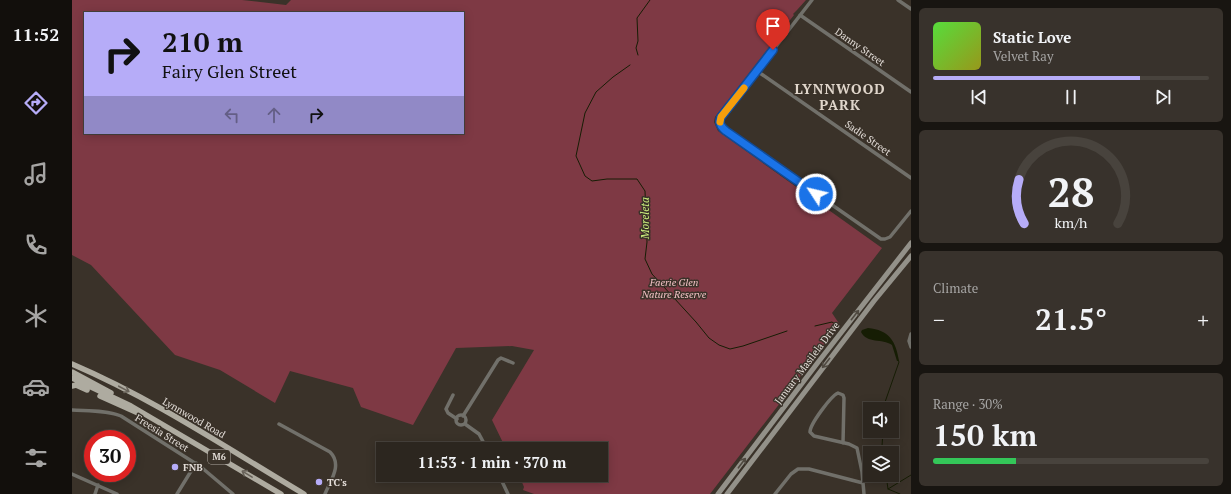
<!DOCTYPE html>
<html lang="en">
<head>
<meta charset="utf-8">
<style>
	:root { --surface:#2c261f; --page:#38322c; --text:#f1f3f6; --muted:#a6a5a4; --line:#48433d; --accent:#b6acf8 }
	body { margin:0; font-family:"PT Serif",serif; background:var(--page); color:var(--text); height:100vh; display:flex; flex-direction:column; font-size:15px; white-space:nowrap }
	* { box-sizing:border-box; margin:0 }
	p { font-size:13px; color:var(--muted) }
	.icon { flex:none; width:22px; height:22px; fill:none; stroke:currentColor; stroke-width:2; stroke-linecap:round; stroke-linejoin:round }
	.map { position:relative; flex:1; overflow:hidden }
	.details { display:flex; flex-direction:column; gap:8px; padding:8px; background:#181511; width:320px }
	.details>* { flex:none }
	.top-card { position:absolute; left:12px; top:12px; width:380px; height:122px; border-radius:0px; box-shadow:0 2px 10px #0003,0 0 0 1px var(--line); background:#b6acf8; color:#111; overflow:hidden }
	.tools { position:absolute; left:791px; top:402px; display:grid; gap:8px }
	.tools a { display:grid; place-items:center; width:36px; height:36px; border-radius:0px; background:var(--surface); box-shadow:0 2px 10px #0003,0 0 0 1px var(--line); font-size:20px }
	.speed { position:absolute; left:12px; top:430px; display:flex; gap:8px; font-size:20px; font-weight:700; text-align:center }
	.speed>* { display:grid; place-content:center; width:52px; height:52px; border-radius:50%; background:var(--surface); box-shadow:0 2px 10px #0003,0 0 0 1px var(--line); line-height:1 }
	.speed .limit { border:6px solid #d22; background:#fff; color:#111 }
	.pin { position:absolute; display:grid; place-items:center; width:34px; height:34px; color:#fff; margin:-41px -17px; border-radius:50% 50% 50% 0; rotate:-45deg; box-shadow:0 0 4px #0007 }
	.pin .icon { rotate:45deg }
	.me { position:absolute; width:44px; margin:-22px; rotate:305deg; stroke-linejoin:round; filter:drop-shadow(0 0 3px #0008) }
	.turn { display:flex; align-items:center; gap:14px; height:84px; padding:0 12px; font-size:18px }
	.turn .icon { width:52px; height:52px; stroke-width:2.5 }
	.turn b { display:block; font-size:28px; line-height:34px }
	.lanes { display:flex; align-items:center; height:38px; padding:0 12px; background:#0003; justify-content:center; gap:20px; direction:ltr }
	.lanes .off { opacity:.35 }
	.big { font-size:30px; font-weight:700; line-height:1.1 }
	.details .card { flex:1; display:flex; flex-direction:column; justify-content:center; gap:6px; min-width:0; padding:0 14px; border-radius:6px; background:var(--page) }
	.details .dial { align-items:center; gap:0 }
	.dial svg { height:104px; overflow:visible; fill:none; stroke:var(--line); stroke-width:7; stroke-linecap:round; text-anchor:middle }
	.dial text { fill:var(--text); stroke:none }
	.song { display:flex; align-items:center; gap:12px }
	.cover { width:48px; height:48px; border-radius:6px; background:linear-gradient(135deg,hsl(110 70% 55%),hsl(60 70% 35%)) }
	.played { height:4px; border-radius:2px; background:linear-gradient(90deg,var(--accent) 75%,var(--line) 75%) }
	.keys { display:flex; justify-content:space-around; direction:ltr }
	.heat { display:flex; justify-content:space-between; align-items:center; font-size:22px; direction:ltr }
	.charge { height:6px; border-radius:3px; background:linear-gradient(90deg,#34c759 30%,var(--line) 0) }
	.trip { position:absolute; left:304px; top:442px; width:232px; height:40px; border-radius:0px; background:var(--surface); box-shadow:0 2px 10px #0003,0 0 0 1px var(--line); font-weight:700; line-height:40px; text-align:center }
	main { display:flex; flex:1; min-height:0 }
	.menu { display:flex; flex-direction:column; width:72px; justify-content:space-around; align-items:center; background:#120f0c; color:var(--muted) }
	.menu .icon { width:28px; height:28px }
	.menu .current { color:var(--accent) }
	.menu b { font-size:18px; color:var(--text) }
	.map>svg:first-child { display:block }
	.green { fill:#7e3944; fill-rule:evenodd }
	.water { fill:#161d04 }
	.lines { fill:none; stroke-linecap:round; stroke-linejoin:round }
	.stream { stroke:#161d04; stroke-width:1 }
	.minor { stroke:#71706a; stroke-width:3.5 }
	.secondary { stroke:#939189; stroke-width:5 }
	.primary { stroke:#aeaba0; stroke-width:5.5 }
	.oneway { stroke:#504a41 }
	.oneway2 { stroke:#686259 }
	.route-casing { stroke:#114b97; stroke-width:10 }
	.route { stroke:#1a73e8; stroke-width:7 }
	.slow { stroke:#f59e0b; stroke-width:7 }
	.poi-dot { fill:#b6acf8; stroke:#3a3229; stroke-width:1.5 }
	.labels { text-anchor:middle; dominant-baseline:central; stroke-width:3; stroke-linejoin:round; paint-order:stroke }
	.shield { fill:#3a3229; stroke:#b0aaa4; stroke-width:1 }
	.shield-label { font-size:9px; font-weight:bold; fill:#e3ddd8 }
	.street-label { font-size:10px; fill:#e3ddd8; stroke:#3a3229 }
	.park-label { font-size:10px; font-style:italic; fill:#f4c2c6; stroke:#3a3229 }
	.poi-label { font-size:10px; font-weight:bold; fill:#e3ddd8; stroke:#3a3229; text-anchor:start }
	.water-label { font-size:11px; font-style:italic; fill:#cdf07e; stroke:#3a3229 }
	.district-label { font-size:14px; font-weight:bold; letter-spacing:1px; fill:#e0d6cb; stroke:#3a3229 }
</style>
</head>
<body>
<main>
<nav class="menu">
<b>11:52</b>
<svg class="icon current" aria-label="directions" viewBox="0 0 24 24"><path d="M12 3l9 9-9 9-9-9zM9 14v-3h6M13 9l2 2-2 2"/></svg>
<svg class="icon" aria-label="music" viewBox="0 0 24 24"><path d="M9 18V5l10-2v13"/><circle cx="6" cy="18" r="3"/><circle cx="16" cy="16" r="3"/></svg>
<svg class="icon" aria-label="phone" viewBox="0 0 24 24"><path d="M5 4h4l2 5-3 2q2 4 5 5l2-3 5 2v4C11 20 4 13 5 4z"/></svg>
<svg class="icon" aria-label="climate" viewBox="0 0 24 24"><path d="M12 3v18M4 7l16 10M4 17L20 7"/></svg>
<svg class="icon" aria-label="car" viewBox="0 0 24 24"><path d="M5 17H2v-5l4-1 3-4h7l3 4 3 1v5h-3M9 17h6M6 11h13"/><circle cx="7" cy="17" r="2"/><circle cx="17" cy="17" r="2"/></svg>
<svg class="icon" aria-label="filters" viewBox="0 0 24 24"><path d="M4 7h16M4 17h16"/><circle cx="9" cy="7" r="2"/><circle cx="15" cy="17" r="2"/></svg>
</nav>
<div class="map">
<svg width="839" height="494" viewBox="0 0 839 494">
	<rect width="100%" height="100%" fill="#3a3229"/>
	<path class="green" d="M0 0H170L214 5 219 0H734L725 10 721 14 722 15 643 117 642 122 646 131 810 248 760 313 768 325 638 494H462L451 490 452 487 447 475H529V449H434L420 420 462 350 440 346 384 348 341 425 289 407 281 388 218 371 203 403 148 370 103 355 19 265 0 255ZM13 13H391V133H13Z"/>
	<path class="water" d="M796 328C817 330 824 341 827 361H825L820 345C810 338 795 344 789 332L790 330Z"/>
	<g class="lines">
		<path class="stream" d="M566 55 564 48 566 41 565 18 578 0
			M558 65 541 77 524 92 513 113 504 156 513 176 520 181 535 179H565L573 191 575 242 573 259 580 274 624 322 637 338 647 345 658 349 671 346 715 331
			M743 326 760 322 763 324
			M812 409V405L827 362 826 360
			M811 431 810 446 811 453
			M814 475 816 489 828 494
			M816 489 839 475"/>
		<path class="minor" d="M740 0 649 117C646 123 649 128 654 131L809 239H813L818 237 839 211
			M826 0 839 9
			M728 15 839 92
			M685 71 839 178
			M839 334 837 341 839 347
			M381 395 374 409 376 413 385 419
			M0 410C16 411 34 410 49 416L129 467 161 494
			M384 420a5 5 0 1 1 10 0a5 5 0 1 1-10 0Z
			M391 416 426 360 429 358 441 363
			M207 424 258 452C271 465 258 481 253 494
			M393 424 407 434 415 449
			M771 443 772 398 771 395 766 393C759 396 738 424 738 432L742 436 777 444 785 448 790 472 792 494
			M0 474 45 494
			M427 475 436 494
			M23 494 26 485
			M105 494 124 463
			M703 494 719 474 726 469H737L791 483"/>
		<path class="secondary" d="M646 494 747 361 839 243
			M655 494 802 301 839 256"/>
		<path class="primary" d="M0 364C82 399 156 449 232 494
			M0 372 39 393
			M0 378 59 406 209 494
			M0 386 4 385 15 390
			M28 396 66 413"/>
	</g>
	<defs><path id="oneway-shaft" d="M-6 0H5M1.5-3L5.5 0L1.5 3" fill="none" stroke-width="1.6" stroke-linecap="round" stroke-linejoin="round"/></defs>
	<g class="oneway">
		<use href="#oneway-shaft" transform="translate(783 315) rotate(-52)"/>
		<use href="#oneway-shaft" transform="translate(754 363) rotate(128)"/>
		<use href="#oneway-shaft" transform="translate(670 463) rotate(-53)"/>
	</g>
	<g class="oneway2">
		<use href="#oneway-shaft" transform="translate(52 389) rotate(28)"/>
		<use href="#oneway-shaft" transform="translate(175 474) rotate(-149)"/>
	</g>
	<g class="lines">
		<g class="route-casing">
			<path id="route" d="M701 50 649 117C646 123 649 127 654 131L744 194"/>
		</g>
		<use href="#route" class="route"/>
		<path class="slow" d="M648 122 649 117 672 88"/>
	</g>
	<g class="poi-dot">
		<circle cx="103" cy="467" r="4"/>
		<circle cx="247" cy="482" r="4"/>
	</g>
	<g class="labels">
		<rect class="shield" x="136" y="450" width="22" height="14" rx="3"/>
		<g class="shield-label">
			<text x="147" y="457">M6</text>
		</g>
		<g class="street-label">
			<text transform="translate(788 47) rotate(35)">Danny Street</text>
			<text transform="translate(796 138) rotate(35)">Sadie Street</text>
			<text transform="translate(735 363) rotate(-53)">January Masilela Drive</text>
			<text transform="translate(122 418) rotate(30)">Lynnwood Road</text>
			<text transform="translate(90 433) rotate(32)">Freesia Street</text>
		</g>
		<g class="park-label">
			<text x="602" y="282">Faerie Glen<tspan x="602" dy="12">Nature Reserve</tspan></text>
		</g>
		<g class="poi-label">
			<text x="111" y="467">FNB</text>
			<text x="255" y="482">TC's</text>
		</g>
		<g class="water-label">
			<text transform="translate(573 218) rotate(-90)">Moreleta</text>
		</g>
		<g class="district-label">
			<text x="768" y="88">LYNNWOOD<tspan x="768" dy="16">PARK</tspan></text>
		</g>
	</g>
</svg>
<div class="tools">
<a><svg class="icon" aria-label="sound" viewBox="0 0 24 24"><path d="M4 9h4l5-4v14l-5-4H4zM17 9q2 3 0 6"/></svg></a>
<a><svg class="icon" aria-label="layers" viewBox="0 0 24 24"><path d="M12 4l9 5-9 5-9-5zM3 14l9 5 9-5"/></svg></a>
</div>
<div class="speed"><div class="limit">30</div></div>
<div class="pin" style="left:701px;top:50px;background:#d93025"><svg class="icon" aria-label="arrive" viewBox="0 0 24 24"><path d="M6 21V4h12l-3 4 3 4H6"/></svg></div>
<svg class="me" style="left:744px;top:194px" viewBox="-20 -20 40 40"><circle r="17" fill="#1a73e8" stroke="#fff" stroke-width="3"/><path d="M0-11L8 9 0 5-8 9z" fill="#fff"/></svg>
<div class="trip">11:53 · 1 min · 370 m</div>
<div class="top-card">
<div class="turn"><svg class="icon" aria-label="right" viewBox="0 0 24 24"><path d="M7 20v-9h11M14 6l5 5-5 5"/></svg><div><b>210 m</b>Fairy Glen Street</div></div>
<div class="lanes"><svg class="icon off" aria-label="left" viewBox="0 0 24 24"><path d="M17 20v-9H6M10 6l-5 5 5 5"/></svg><svg class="icon off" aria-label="ahead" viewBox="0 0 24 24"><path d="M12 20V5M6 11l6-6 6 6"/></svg><svg class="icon" aria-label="right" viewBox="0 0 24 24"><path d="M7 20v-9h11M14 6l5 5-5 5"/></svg></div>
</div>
</div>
<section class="details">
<div class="card">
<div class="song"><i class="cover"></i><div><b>Static Love</b><p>Velvet Ray</p></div></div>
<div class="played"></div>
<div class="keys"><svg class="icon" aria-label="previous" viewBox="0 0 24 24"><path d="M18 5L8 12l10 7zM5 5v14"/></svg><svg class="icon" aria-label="pause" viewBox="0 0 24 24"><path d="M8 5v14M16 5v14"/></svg><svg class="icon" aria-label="next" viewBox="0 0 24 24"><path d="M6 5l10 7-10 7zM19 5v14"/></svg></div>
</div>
<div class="card dial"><svg viewBox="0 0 100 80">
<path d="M14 69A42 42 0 1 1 86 69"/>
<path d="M14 69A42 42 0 0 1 10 35" stroke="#b6acf8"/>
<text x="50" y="56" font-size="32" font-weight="700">28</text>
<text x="50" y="72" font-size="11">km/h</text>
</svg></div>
<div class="card"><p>Climate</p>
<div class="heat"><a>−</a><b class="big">21.5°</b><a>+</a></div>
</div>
<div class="card"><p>Range · 30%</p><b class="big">150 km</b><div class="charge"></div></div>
</section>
</main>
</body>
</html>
